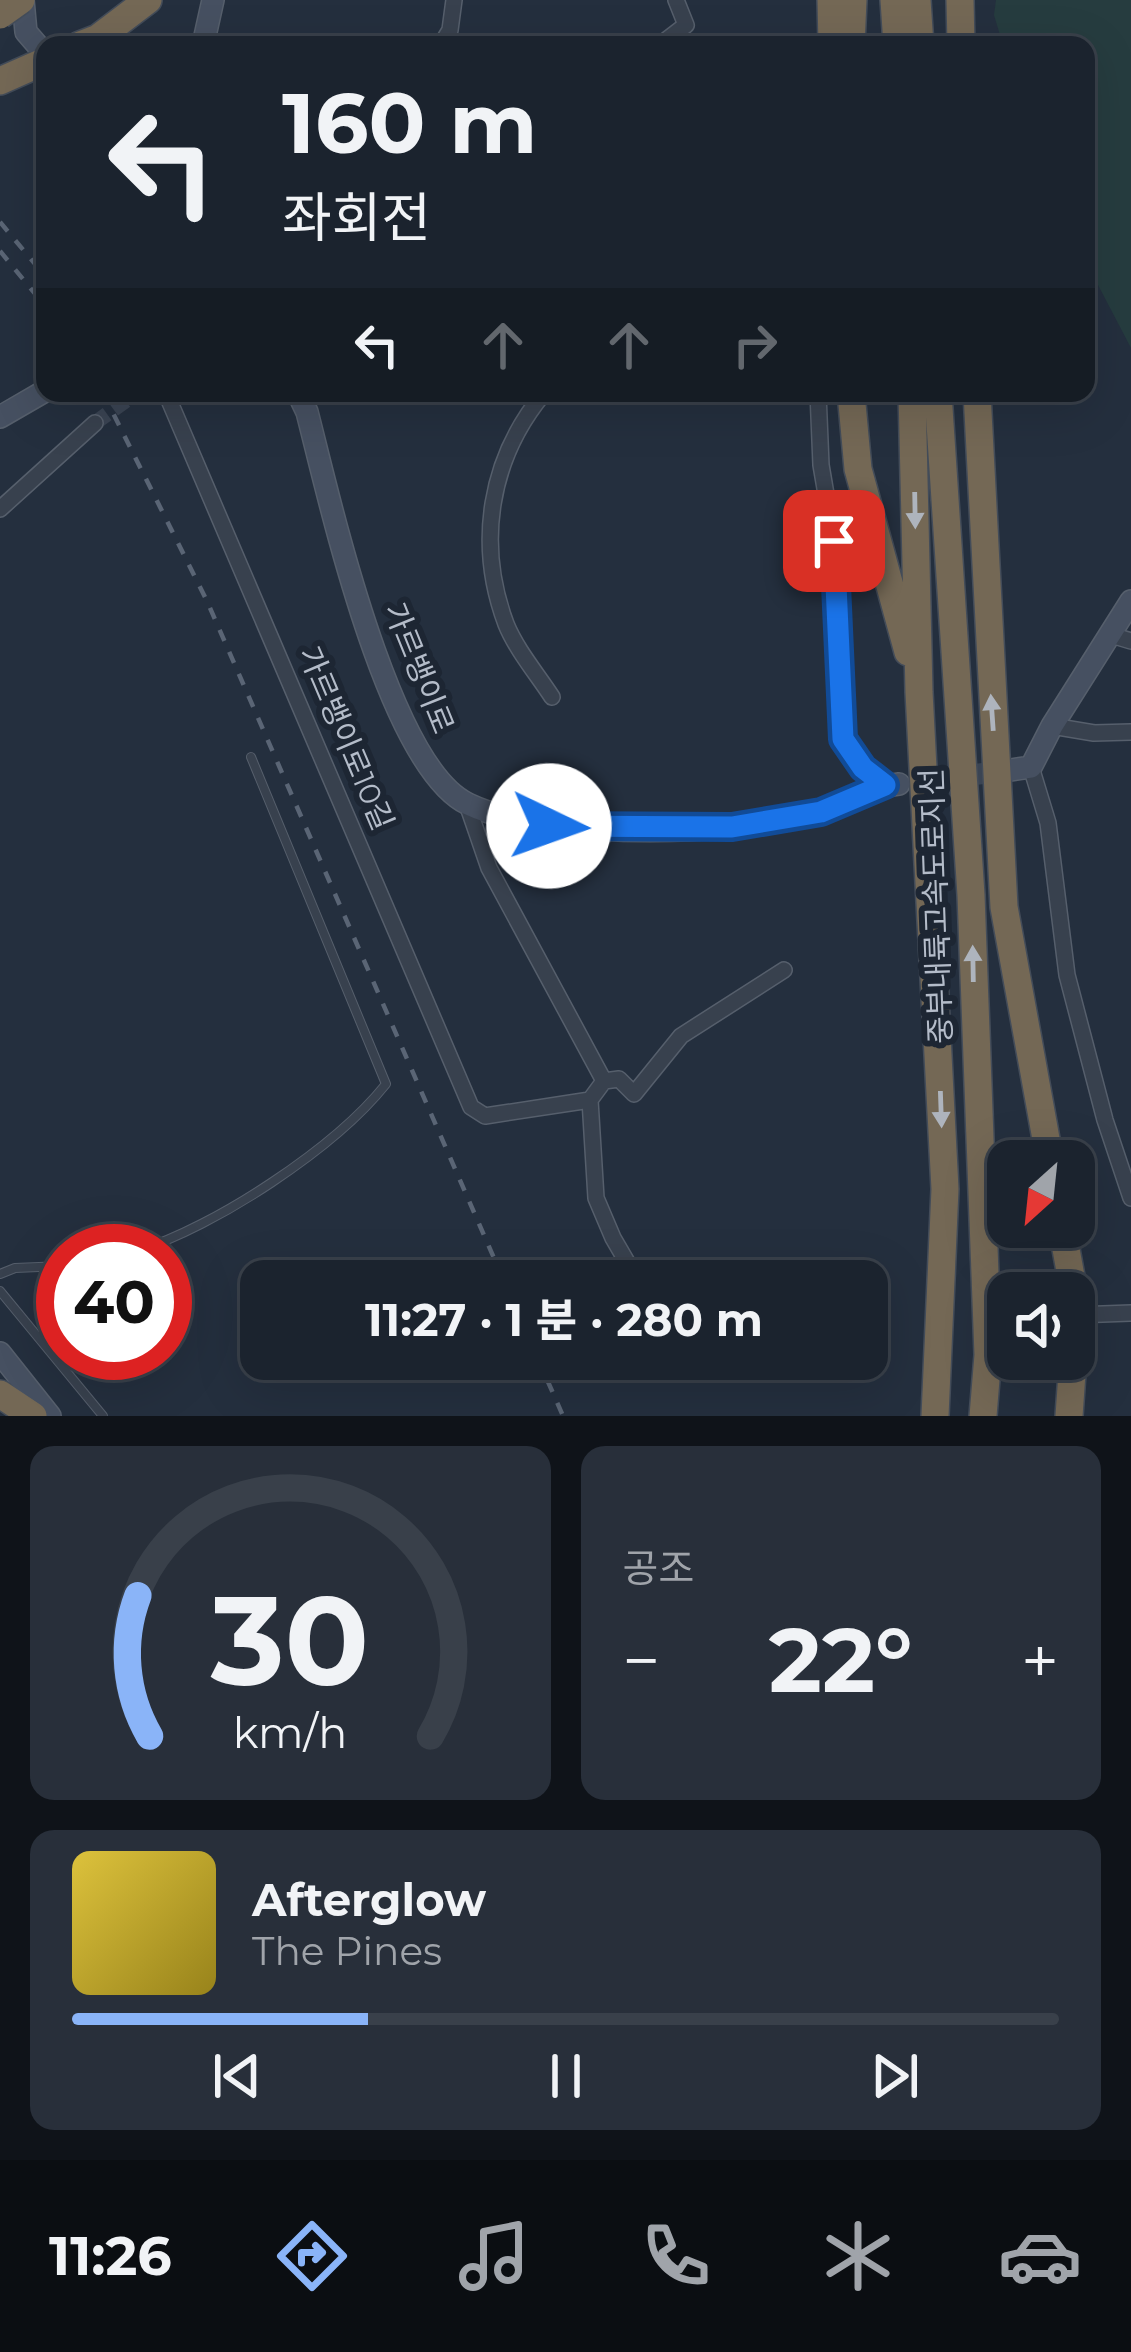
<!DOCTYPE html>
<html lang="ko">
<head>
<meta charset="utf-8">
<style>
	:root { --surface:#1b232e; --page:#282f3a; --text:#f1f3f6; --muted:#a0a4aa; --line:#39404a; --accent:#8ab4f8 }
	body { margin:0; font-family:Montserrat,"Noto Sans KR",sans-serif; background:var(--page); color:var(--text); height:100vh; display:flex; flex-direction:column; font-size:45px; white-space:nowrap }
	* { box-sizing:border-box; margin:0 }
	p { font-size:39px; color:var(--muted) }
	.icon { flex:none; width:66px; height:66px; fill:none; stroke:currentColor; stroke-width:2; stroke-linecap:round; stroke-linejoin:round }
	.map { position:relative; height:1416px; overflow:hidden }
	.side { display:flex; flex-direction:column; gap:30px; padding:30px; background:#0f1319; flex:1 }
	.side>* { flex:none }
	.top-card { position:absolute; left:36px; top:36px; width:1059px; height:366px; border-radius:24px; box-shadow:0 12px 48px #0002,0 0 0 3px var(--line); background:#1b232e; color:var(--text); overflow:hidden }
	.needle { width:78px; rotate:207deg }
	.controls { position:absolute; left:987px; top:1140px; display:grid; gap:24px }
	.controls a { display:grid; place-items:center; width:108px; height:108px; border-radius:24px; background:var(--surface); box-shadow:0 12px 48px #0002,0 0 0 3px var(--line); font-size:60px }
	.speed { position:absolute; left:36px; top:1224px; display:flex; gap:24px; font-size:60px; font-weight:700; text-align:center }
	.speed>* { display:grid; place-content:center; width:156px; height:156px; border-radius:50%; background:var(--surface); box-shadow:0 12px 48px #0002,0 0 0 3px var(--line); line-height:1 }
	.speed .limit { border:18px solid #d22; background:#fff; color:#111 }
	.pin { position:absolute; display:grid; place-items:center; width:102px; height:102px; color:#fff; margin:-51px; border-radius:24px; box-shadow:0 6px 18px #0006 }
	.me { position:absolute; width:132px; margin:-66px; rotate:93deg; stroke-linejoin:round; filter:drop-shadow(0 0 9px #0008) }
	.turn { display:flex; align-items:center; gap:42px; height:252px; padding:0 48px; font-size:54px }
	.turn .icon { width:156px; height:156px; stroke-width:2.5 }
	.turn b { display:block; font-size:84px; line-height:102px }
	.lanes { display:flex; align-items:center; height:114px; padding:0 48px; background:#0003; justify-content:center; gap:60px; direction:ltr }
	.lanes .off { opacity:.35 }
	.big { font-size:90px; font-weight:700; line-height:1.1 }
	.side .widget { flex:1; display:flex; flex-direction:column; justify-content:center; gap:18px; min-width:0; padding:0 42px; border-radius:24px; background:var(--page) }
	.side .dial { align-items:center; gap:0 }
	.dial svg { height:312px; overflow:visible; fill:none; stroke:var(--line); stroke-width:7; stroke-linecap:round; text-anchor:middle }
	.dial text { fill:var(--text); stroke:none }
	.song { display:flex; align-items:center; gap:36px }
	.cover { width:144px; height:144px; border-radius:18px; background:linear-gradient(135deg,hsl(50 70% 55%),hsl(50 70% 35%)) }
	.played { height:12px; border-radius:6px; background:linear-gradient(90deg,var(--accent) 30%,var(--line) 30%) }
	.keys { display:flex; justify-content:space-around; direction:ltr }
	.heat { display:flex; justify-content:space-between; align-items:center; font-size:66px; direction:ltr }
	.side .tiles { flex:1; display:grid; gap:30px; grid-template-columns:1fr 1fr }
	.widget:last-child { grid-column:span 2 }
	.trip { position:absolute; left:240px; top:1260px; width:648px; height:120px; border-radius:24px; background:var(--surface); box-shadow:0 12px 48px #0002,0 0 0 3px var(--line); font-weight:700; line-height:120px; text-align:center }
	.menu { display:flex; height:192px; justify-content:space-around; align-items:center; background:#0b0e12; color:var(--muted) }
	.menu .icon { width:84px; height:84px }
	.menu .selected { color:var(--accent) }
	.menu b { font-size:54px; color:var(--text) }
	.map>svg:first-child { display:block }
	.green { fill:#263c3f }
	.lines { fill:none; stroke-linecap:round; stroke-linejoin:round }
	.street-tunnel { stroke:#3a4453; stroke-width:15; stroke-dasharray:15 8; stroke-linecap:butt }
	.secondary-tunnel { stroke:#3a4453; stroke-width:21; stroke-dasharray:21 10; stroke-linecap:butt }
	.lane-casing { stroke:#565f6c; stroke-width:10 }
	.street-casing { stroke:#565f6c; stroke-width:18 }
	.secondary-casing { stroke:#565f6c; stroke-width:24 }
	.highway-casing { stroke:#434c59; stroke-width:30 }
	.lane { stroke:#38414e; stroke-width:8 }
	.street { stroke:#38414e; stroke-width:15 }
	.secondary { stroke:#465061; stroke-width:21 }
	.highway { stroke:#746855; stroke-width:27 }
	.rail { stroke:#5a6575; stroke-width:4.5; stroke-dasharray:12 12; stroke-linecap:butt }
	.highway-bridge-casing { stroke:#434c59; stroke-width:30; stroke-linecap:butt }
	.highway-bridge { stroke:#746855; stroke-width:27 }
	.oneway { fill:#aeb4bd }
	.route-casing { stroke:#114b97; stroke-width:30 }
	.route { stroke:#1a73e8; stroke-width:21 }
	.labels { text-anchor:middle; dominant-baseline:central; stroke-width:12; stroke-linejoin:round; paint-order:stroke }
	.street-label { font-size:30px; fill:#b4bcc9; stroke:#1d2633 }
</style>
</head>
<body>
<div class="map">
<svg width="1131" height="1416" viewBox="0 0 1131 1416">
	<rect width="100%" height="100%" fill="#242f3e"/>
	<path class="green" d="M996 0H1131V348L1086 262V45H1003L994 15Z"/>
	<g class="lines">
		<path class="street-tunnel" d="M95 423 135 394"/>
		<path class="secondary-tunnel" d="M911 782 1004 771"/>
		<g class="lane-casing">
			<path id="lane" d="M137 1251C215 1227 335 1148 386 1084L251 757
				M0 1274 15 1268 63 1266
				M0 1291 103 1416"/>
		</g>
		<g class="street-casing">
			<path id="street" d="M441 45 450 30 454 0
				M660 45 686 25 676 0
				M166 393 471 1107 485 1116 590 1100 604 1081 489 868 467 804
				M544 393C489 459 476 544 506 624 516 649 537 674 552 697
				M818 393 821 465 834 541 843 739 863 768 885 785
				M135 394 136 393
				M0 509 95 423
				M1111 635 1131 641
				M1052 726 1094 733 1131 732
				M1031 767 1048 823 1067 975 1105 1120 1131 1198
				M604 1081 619 1079 634 1094 681 1036 784 970
				M590 1100 596 1198 613 1238 638 1281
				M1075 1315 1131 1313"/>
		</g>
		<g class="secondary-casing">
			<path id="secondary" d="M23 0 26 32 45 54
				M203 45 213 0
				M298 393 307 412C329 497 388 766 468 804 530 834 662 833 731 827 760 825 794 820 822 812 848 804 871 787 899 784
				M0 417 45 391
				M1004 771 1031 767 1052 726 1131 601
				M0 1353 50 1416"/>
		</g>
		<g class="highway-casing">
			<path id="highway" d="M831 0 832 45
				M894 0 897 45
				M917 0 920 45
				M960 0 961 45
				M80 45 98 38 148 0
				M851 45 853 0
				M0 81 45 61
				M851 393 858 469 908 652
				M912 393 919 692 945 1189 935 1416
				M938 393 971 895 988 1355 983 1416
				M977 393 1004 907 1050 1161
				M1062 1227 1074 1293
				M1074 1295V1343
				M0 1394 33 1416
				M1069 1416 1073 1359"/>
		</g>
		<use href="#lane" class="lane"/>
		<use href="#street" class="street"/>
		<use href="#secondary" class="secondary"/>
		<use href="#highway" class="highway"/>
		<path class="rail" d="M0 222 45 276
			M0 251 45 306
			M103 393 207 601 504 1281
			M538 1359 563 1416"/>
		<g class="highway-bridge-casing">
			<path id="highway-bridge" d="M0 15 21 0"/>
		</g>
		<use href="#highway-bridge" class="highway-bridge"/>
	</g>
	<defs><path id="oneway-solid" d="M-6-.8H1V-3.2L6.5 0L1 3.2V.8H-6Z" transform="scale(3)"/></defs>
	<g class="oneway">
		<use href="#oneway-solid" transform="translate(915 510) rotate(89)"/>
		<use href="#oneway-solid" transform="translate(992 713) rotate(-94)"/>
		<use href="#oneway-solid" transform="translate(973 964) rotate(-91)"/>
		<use href="#oneway-solid" transform="translate(941 1109) rotate(88)"/>
	</g>
	<g class="lines">
		<g class="route-casing">
			<path id="route" d="M549 826 732 827 821 812 885 785 863 768 843 739 834 541"/>
		</g>
		<use href="#route" class="route"/>
	</g>
	<g class="labels">
		<g class="street-label">
			<text transform="translate(419 668) rotate(68)">가르뱅이로</text>
			<text transform="translate(346 738) rotate(67)">가르뱅이로10길</text>
			<text transform="translate(936 906) rotate(-92)">중부내륙고속도로지선</text>
		</g>
	</g>
</svg>
<div class="controls">
<a><svg class="needle" viewBox="-14 -14 28 28"><path d="M0-13l5 13h-10z" fill="#e53935"/><path d="M0 13l5-13h-10z" fill="#a0a4aa"/></svg></a>
<a><svg class="icon" aria-label="sound" viewBox="0 0 24 24"><path d="M4 9h4l5-4v14l-5-4H4zM17 9q2 3 0 6"/></svg></a>
</div>
<div class="speed"><div class="limit">40</div></div>
<div class="pin" style="left:834px;top:541px;background:#d93025"><svg class="icon" aria-label="arrive" viewBox="0 0 24 24"><path d="M6 21V4h12l-3 4 3 4H6"/></svg></div>
<svg class="me" style="left:549px;top:826px" viewBox="-20 -20 40 40"><circle r="19" fill="#fff"/><path d="M0-13L10 11 0 6-10 11z" fill="#1a73e8"/></svg>
<div class="trip">11:27 · 1 분 · 280 m</div>
<div class="top-card">
<div class="turn"><svg class="icon" aria-label="left" viewBox="0 0 24 24"><path d="M17 20v-9H6M10 6l-5 5 5 5"/></svg><div><b>160 m</b>좌회전</div></div>
<div class="lanes"><svg class="icon" aria-label="left" viewBox="0 0 24 24"><path d="M17 20v-9H6M10 6l-5 5 5 5"/></svg><svg class="icon off" aria-label="ahead" viewBox="0 0 24 24"><path d="M12 20V5M6 11l6-6 6 6"/></svg><svg class="icon off" aria-label="ahead" viewBox="0 0 24 24"><path d="M12 20V5M6 11l6-6 6 6"/></svg><svg class="icon off" aria-label="right" viewBox="0 0 24 24"><path d="M7 20v-9h11M14 6l5 5-5 5"/></svg></div>
</div>
</div>
<section class="side">
<div class="tiles">
<div class="widget dial"><svg viewBox="0 0 100 80">
<path d="M14 69A42 42 0 1 1 86 69"/>
<path d="M14 69A42 42 0 0 1 11 33" stroke="#8ab4f8"/>
<text x="50" y="56" font-size="32" font-weight="700">30</text>
<text x="50" y="72" font-size="11">km/h</text>
</svg></div>
<div class="widget"><p>공조</p>
<div class="heat"><a>−</a><b class="big">22°</b><a>+</a></div>
</div>
<div class="widget">
<div class="song"><i class="cover"></i><div><b>Afterglow</b><p>The Pines</p></div></div>
<div class="played"></div>
<div class="keys"><svg class="icon" aria-label="previous" viewBox="0 0 24 24"><path d="M18 5L8 12l10 7zM5 5v14"/></svg><svg class="icon" aria-label="pause" viewBox="0 0 24 24"><path d="M8 5v14M16 5v14"/></svg><svg class="icon" aria-label="next" viewBox="0 0 24 24"><path d="M6 5l10 7-10 7zM19 5v14"/></svg></div>
</div>
</div>
</section>
<nav class="menu">
<b>11:26</b>
<svg class="icon selected" aria-label="directions" viewBox="0 0 24 24"><path d="M12 3l9 9-9 9-9-9zM9 14v-3h6M13 9l2 2-2 2"/></svg>
<svg class="icon" aria-label="music" viewBox="0 0 24 24"><path d="M9 18V5l10-2v13"/><circle cx="6" cy="18" r="3"/><circle cx="16" cy="16" r="3"/></svg>
<svg class="icon" aria-label="phone" viewBox="0 0 24 24"><path d="M5 4h4l2 5-3 2q2 4 5 5l2-3 5 2v4C11 20 4 13 5 4z"/></svg>
<svg class="icon" aria-label="climate" viewBox="0 0 24 24"><path d="M12 3v18M4 7l16 10M4 17L20 7"/></svg>
<svg class="icon" aria-label="car" viewBox="0 0 24 24"><path d="M5 17H2v-5l4-1 3-4h7l3 4 3 1v5h-3M9 17h6M6 11h13"/><circle cx="7" cy="17" r="2"/><circle cx="17" cy="17" r="2"/></svg>
</nav>
</body>
</html>
